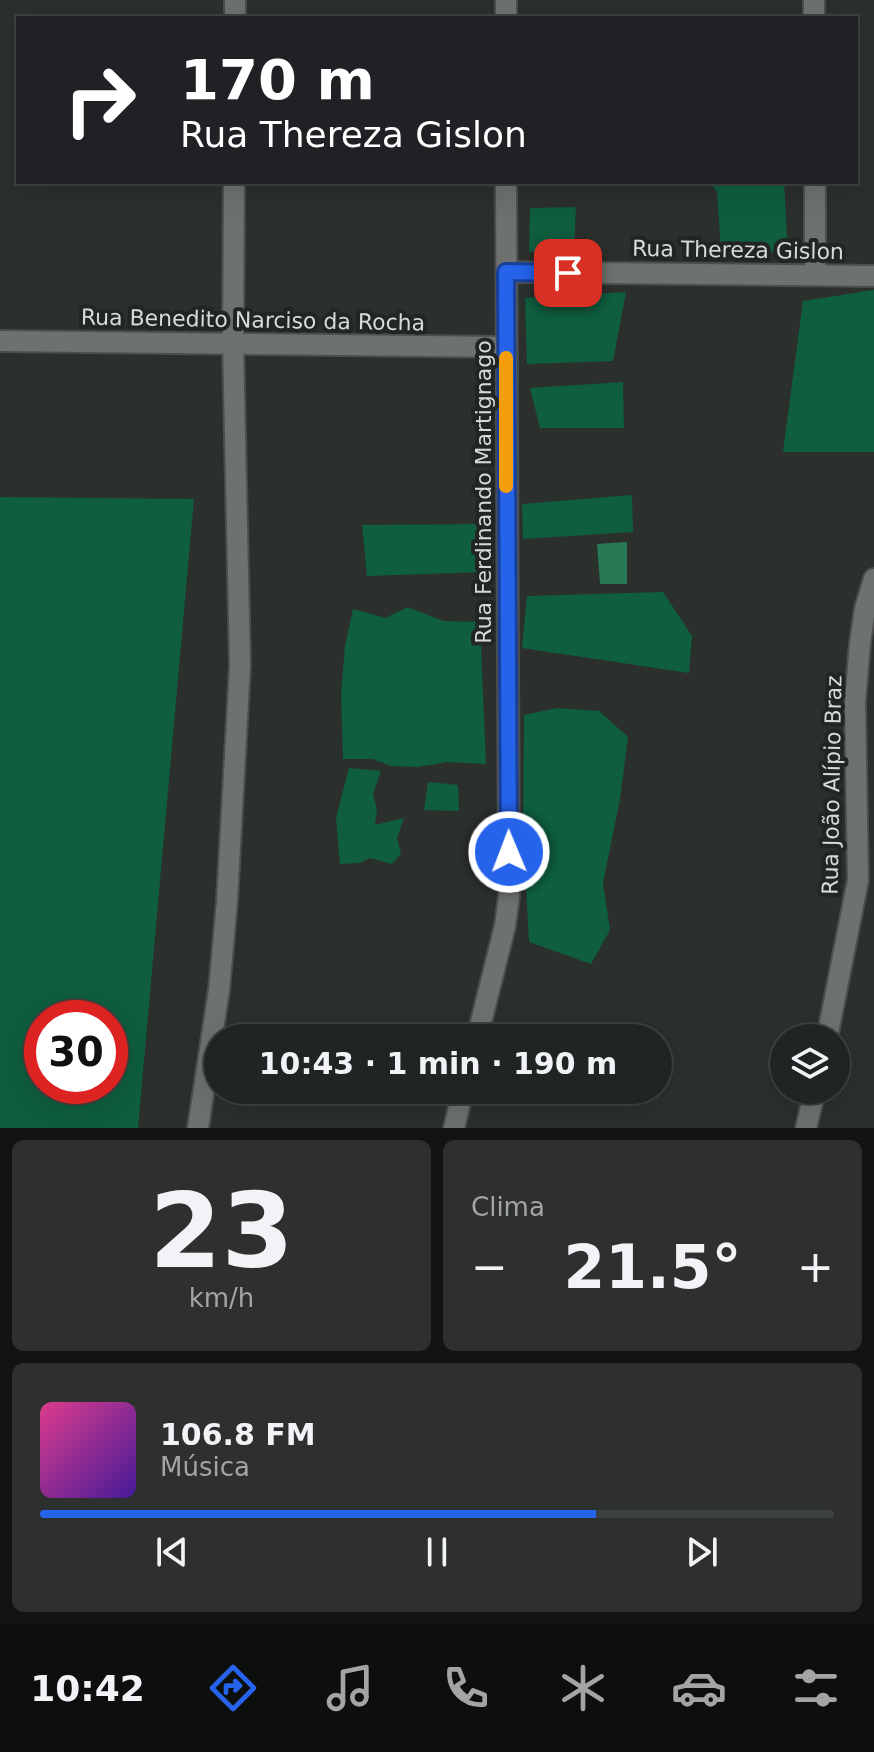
<!DOCTYPE html>
<html lang="pt">
<head>
<meta charset="utf-8">
<style>
	:root { --surface:#202422; --page:#2d302f; --text:#f1f3f6; --muted:#a2a4a5; --line:#3d4140; --accent:#2563eb }
	body { margin:0; font-family:"DejaVu Sans",sans-serif; background:var(--page); color:var(--text); height:100vh; display:flex; flex-direction:column; font-size:30px; white-space:nowrap }
	* { box-sizing:border-box; margin:0 }
	p { font-size:26px; color:var(--muted) }
	.icon { flex:none; width:44px; height:44px; fill:none; stroke:currentColor; stroke-width:2; stroke-linecap:round; stroke-linejoin:round }
	.map { position:relative; height:1128px; overflow:hidden }
	.sheet { display:flex; flex-direction:column; gap:12px; padding:12px; background:#121413; flex:1 }
	.sheet>* { flex:none }
	.guide { position:absolute; left:16px; top:16px; width:842px; height:168px; border-radius:0px; box-shadow:0 8px 32px #0002,0 0 0 2px var(--line); background:#202124; color:#fff; overflow:hidden }
	.fabs { position:absolute; left:770px; top:1024px; display:grid; gap:16px }
	.fabs a { display:grid; place-items:center; width:80px; height:80px; border-radius:50%; background:var(--surface); box-shadow:0 8px 32px #0002,0 0 0 2px var(--line); font-size:40px }
	.speed { position:absolute; left:24px; top:1000px; display:flex; gap:16px; font-size:40px; font-weight:700; text-align:center }
	.speed>* { display:grid; place-content:center; width:104px; height:104px; border-radius:50%; background:var(--surface); box-shadow:0 8px 32px #0002,0 0 0 2px var(--line); line-height:1 }
	.speed .limit { border:12px solid #d22; background:#fff; color:#111 }
	.pin { position:absolute; display:grid; place-items:center; width:68px; height:68px; color:#fff; margin:-34px; border-radius:16px; box-shadow:0 4px 12px #0006 }
	.me { position:absolute; width:88px; margin:-44px; rotate:359deg; stroke-linejoin:round; filter:drop-shadow(0 0 6px #0008) }
	.turn { display:flex; align-items:center; gap:28px; height:168px; padding:0 32px; font-size:36px }
	.turn .icon { width:104px; height:104px; stroke-width:2.5 }
	.turn b { display:block; font-size:56px; line-height:68px }
	.big { font-size:60px; font-weight:600; line-height:1.1 }
	.sheet .card { flex:1; display:flex; flex-direction:column; justify-content:center; gap:12px; min-width:0; padding:0 28px; border-radius:12px; background:var(--page) }
	.sheet .dial { align-items:center; gap:0 }
	.dial b { font-size:104px; line-height:1 }
	.song { display:flex; align-items:center; gap:24px }
	.cover { width:96px; height:96px; border-radius:12px; background:linear-gradient(135deg,hsl(330 70% 55%),hsl(260 70% 35%)) }
	.played { height:8px; border-radius:4px; background:linear-gradient(90deg,var(--accent) 70%,var(--line) 70%) }
	.keys { display:flex; justify-content:space-around; direction:ltr }
	.heat { display:flex; justify-content:space-between; align-items:center; font-size:44px; direction:ltr }
	.sheet .tiles { flex:1; display:grid; gap:12px; grid-template-columns:1fr 1fr }
	.card:last-child { grid-column:span 2 }
	.trip { position:absolute; left:204px; top:1024px; width:468px; height:80px; border-radius:40px; background:var(--surface); box-shadow:0 8px 32px #0002,0 0 0 2px var(--line); font-weight:600; line-height:80px; text-align:center }
	.dock { display:flex; height:128px; justify-content:space-around; align-items:center; background:#0d0e0e; color:var(--muted) }
	.dock .icon { width:56px; height:56px }
	.dock .active { color:var(--accent) }
	.dock b { font-size:36px; color:var(--text) }
	.map>svg:first-child { display:block }
	.green { fill:#0e5e3f; fill-rule:evenodd }
	.water { fill:#287a57 }
	.lines { fill:none; stroke-linecap:round; stroke-linejoin:round }
	.street-casing { stroke:#4b4e4c; stroke-width:24 }
	.street { stroke:#6d726f; stroke-width:20 }
	.route-casing { stroke:#184099; stroke-width:20 }
	.route { stroke:#2563eb; stroke-width:14 }
	.slow { stroke:#f59e0b; stroke-width:14 }
	.labels { text-anchor:middle; dominant-baseline:central; stroke-width:8; stroke-linejoin:round; paint-order:stroke }
	.street-label { font-size:22px; fill:#d7dad9; stroke:#222623 }
</style>
</head>
<body>
<div class="map">
<svg width="874" height="1128" viewBox="0 0 874 1128">
	<rect width="100%" height="100%" fill="#2b302d"/>
	<path class="green" d="M710 182H784L788 253 721 250 717 192Z
		M576 207 574 248 529 252 530 208Z
		M874 290V452H783L803 301Z
		M626 292 613 361 527 364 525 298Z
		M623 382 624 428H540L530 388Z
		M632 495 633 532 523 539 522 504Z
		M0 497 194 499 138 1128H0ZM42 1018H110V1086H42Z
		M484 524 485 572 367 576 362 525Z
		M663 592 692 636 689 673 522 648 527 596Z
		M408 607 443 621 480 622 486 764 447 762 417 767 391 766 373 759H343L341 694 345 646 353 609 385 618Z
		M557 708 599 711 628 737 620 799 603 883 610 930 591 964 529 942 523 828 524 715Z
		M349 768 381 771 373 794 377 810 375 825 404 818 397 838 401 854 392 864 370 858 359 863 340 864 336 818Z
		M428 782 458 785 459 811 424 810Z"/>
	<path class="water" d="M627 542V584H600L597 544Z"/>
	<g class="lines">
		<g class="street-casing">
			<path id="street" d="M814 0V18
				M235 18V0
				M506 18V0
				M815 182V275
				M506 272 874 276
				M0 341 506 347
				M477 1038 505 926 509 896 506 182
				M827 1038 858 880 855 702 860 643 865 609 874 579
				M198 1128 219 990 227 901 240 665 233 344 234 182
				M454 1128 463 1090
				M806 1128 815 1090"/>
		</g>
		<use href="#street" class="street"/>
	</g>
	<g class="lines">
		<g class="route-casing">
			<path id="route" d="M509 852 506 272 568 273"/>
		</g>
		<use href="#route" class="route"/>
		<path class="slow" d="M506 358V486"/>
	</g>
	<g class="labels">
		<g class="street-label">
			<text transform="translate(738 250) rotate(1)">Rua Thereza Gislon</text>
			<text transform="translate(253 320) rotate(1)">Rua Benedito Narciso da Rocha</text>
			<text transform="translate(483 492) rotate(-90)">Rua Ferdinando Martignago</text>
			<text transform="translate(832 785) rotate(-89)">Rua João Alípio Braz</text>
		</g>
	</g>
</svg>
<div class="fabs">
<a><svg class="icon" aria-label="layers" viewBox="0 0 24 24"><path d="M12 4l9 5-9 5-9-5zM3 14l9 5 9-5"/></svg></a>
</div>
<div class="speed"><div class="limit">30</div></div>
<div class="pin" style="left:568px;top:273px;background:#d93025"><svg class="icon" aria-label="arrive" viewBox="0 0 24 24"><path d="M6 21V4h12l-3 4 3 4H6"/></svg></div>
<svg class="me" style="left:509px;top:852px" viewBox="-20 -20 40 40"><circle r="17" fill="#2563eb" stroke="#fff" stroke-width="3"/><path d="M0-11L8 9 0 5-8 9z" fill="#fff"/></svg>
<div class="trip">10:43 · 1 min · 190 m</div>
<div class="guide">
<div class="turn"><svg class="icon" aria-label="right" viewBox="0 0 24 24"><path d="M7 20v-9h11M14 6l5 5-5 5"/></svg><div><b>170 m</b>Rua Thereza Gislon</div></div>
</div>
</div>
<section class="sheet">
<div class="tiles">
<div class="card dial"><b>23</b><p>km/h</p></div>
<div class="card"><p>Clima</p>
<div class="heat"><a>−</a><b class="big">21.5°</b><a>+</a></div>
</div>
<div class="card">
<div class="song"><i class="cover"></i><div><b>106.8 FM</b><p>Música</p></div></div>
<div class="played"></div>
<div class="keys"><svg class="icon" aria-label="previous" viewBox="0 0 24 24"><path d="M18 5L8 12l10 7zM5 5v14"/></svg><svg class="icon" aria-label="pause" viewBox="0 0 24 24"><path d="M8 5v14M16 5v14"/></svg><svg class="icon" aria-label="next" viewBox="0 0 24 24"><path d="M6 5l10 7-10 7zM19 5v14"/></svg></div>
</div>
</div>
</section>
<nav class="dock">
<b>10:42</b>
<svg class="icon active" aria-label="directions" viewBox="0 0 24 24"><path d="M12 3l9 9-9 9-9-9zM9 14v-3h6M13 9l2 2-2 2"/></svg>
<svg class="icon" aria-label="music" viewBox="0 0 24 24"><path d="M9 18V5l10-2v13"/><circle cx="6" cy="18" r="3"/><circle cx="16" cy="16" r="3"/></svg>
<svg class="icon" aria-label="phone" viewBox="0 0 24 24"><path d="M5 4h4l2 5-3 2q2 4 5 5l2-3 5 2v4C11 20 4 13 5 4z"/></svg>
<svg class="icon" aria-label="climate" viewBox="0 0 24 24"><path d="M12 3v18M4 7l16 10M4 17L20 7"/></svg>
<svg class="icon" aria-label="car" viewBox="0 0 24 24"><path d="M5 17H2v-5l4-1 3-4h7l3 4 3 1v5h-3M9 17h6M6 11h13"/><circle cx="7" cy="17" r="2"/><circle cx="17" cy="17" r="2"/></svg>
<svg class="icon" aria-label="filters" viewBox="0 0 24 24"><path d="M4 7h16M4 17h16"/><circle cx="9" cy="7" r="2"/><circle cx="15" cy="17" r="2"/></svg>
</nav>
</body>
</html>
